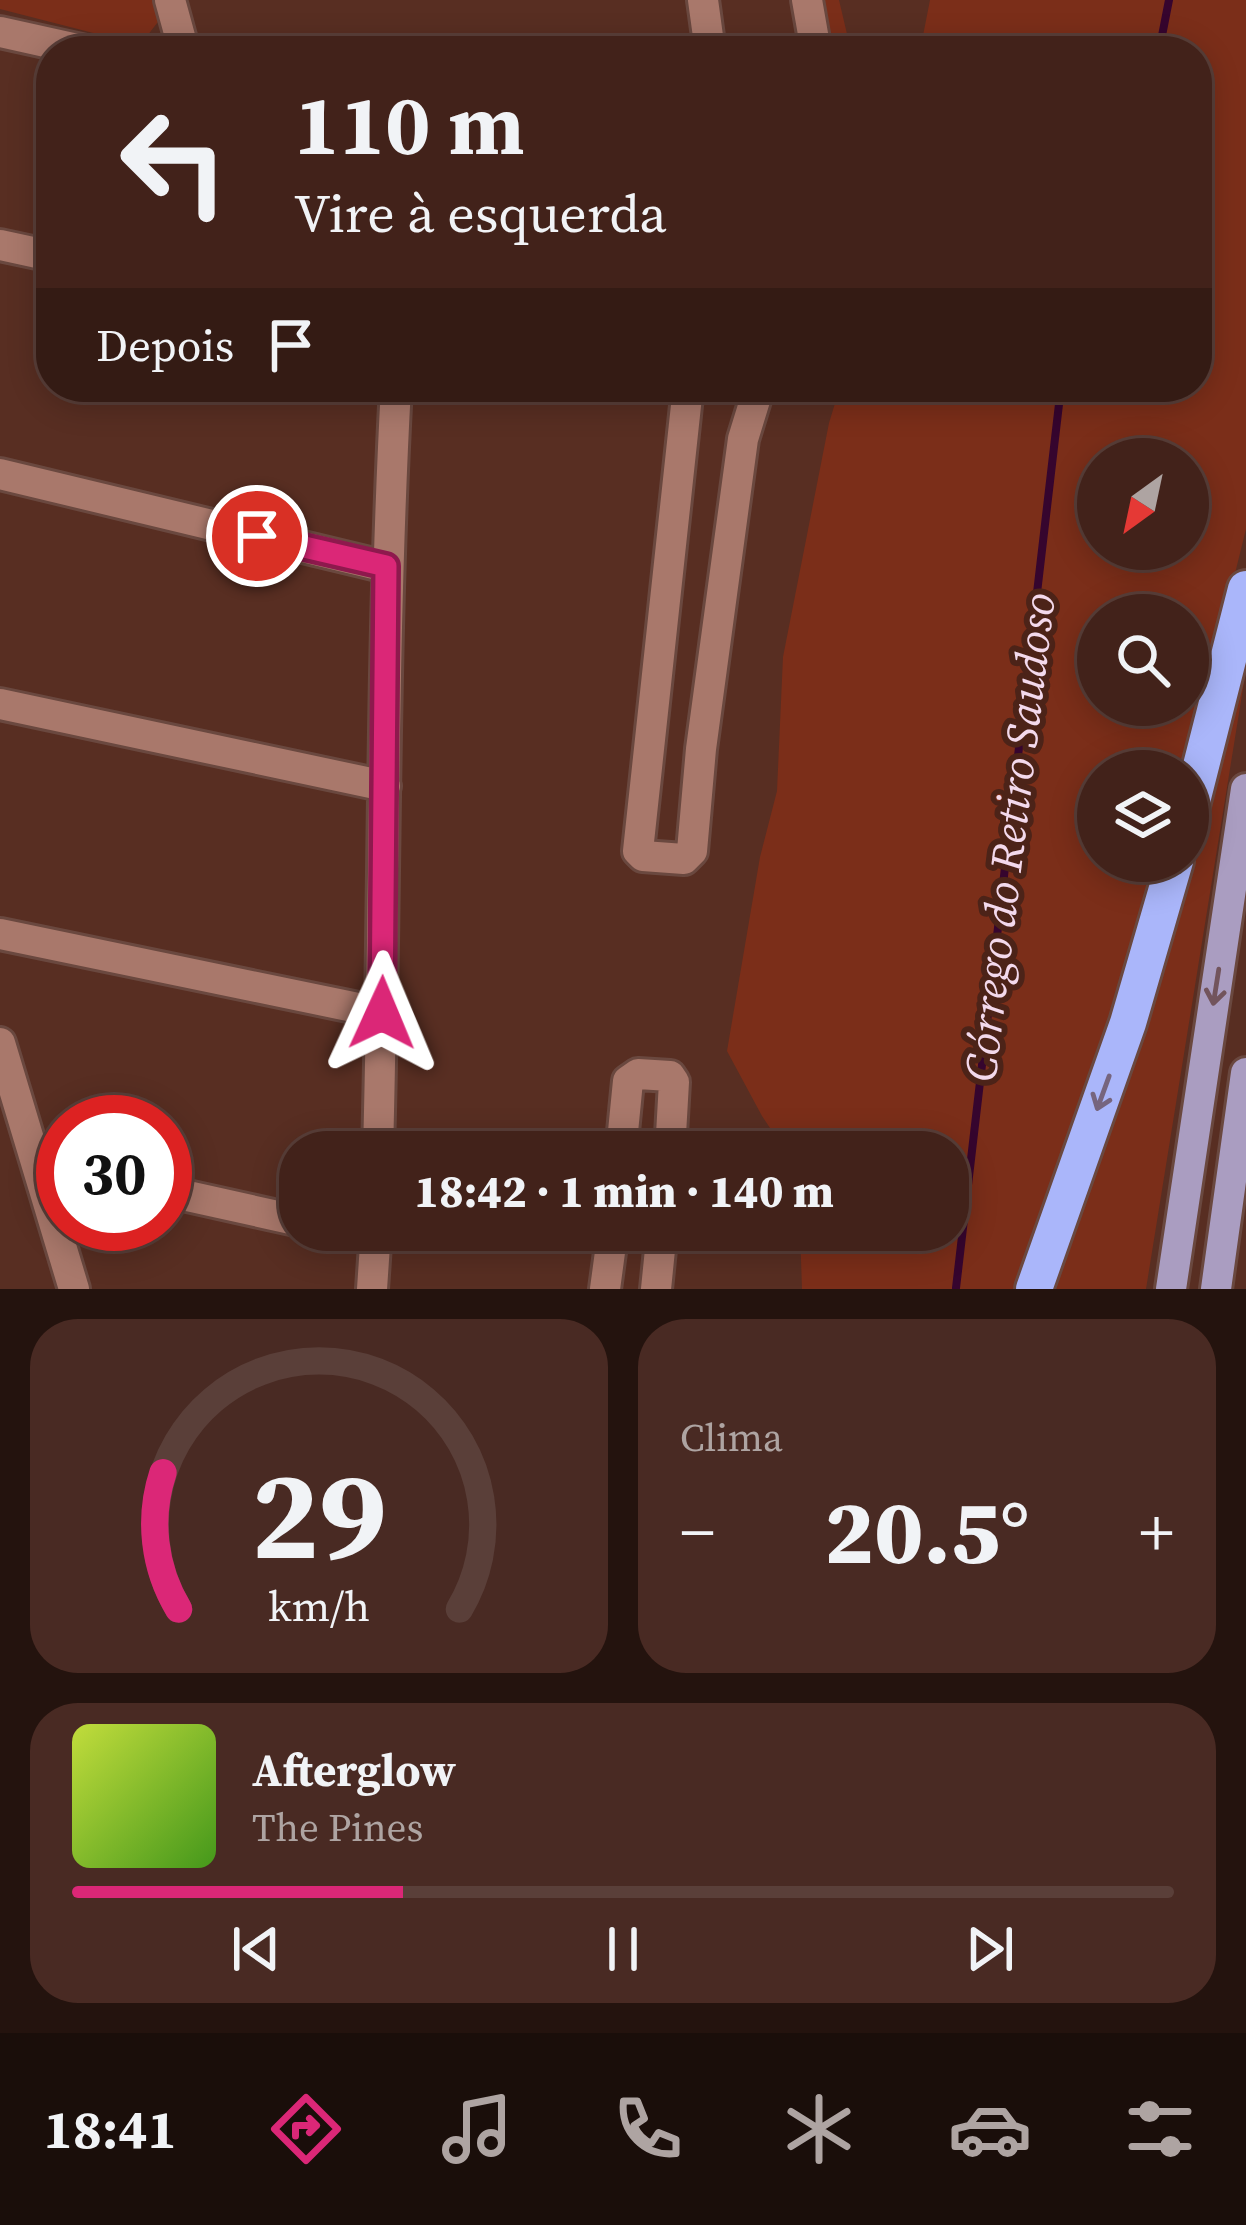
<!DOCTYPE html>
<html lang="pt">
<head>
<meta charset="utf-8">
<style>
	:root { --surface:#42221a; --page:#492a23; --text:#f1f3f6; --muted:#aea4a2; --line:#5a3f39; --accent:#db2777 }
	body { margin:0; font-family:"Source Serif 4",serif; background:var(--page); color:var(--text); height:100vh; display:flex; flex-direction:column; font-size:45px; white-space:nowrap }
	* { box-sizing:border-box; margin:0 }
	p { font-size:39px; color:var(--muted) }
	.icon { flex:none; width:66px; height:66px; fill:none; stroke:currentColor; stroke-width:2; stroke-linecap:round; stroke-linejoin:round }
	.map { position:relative; height:1289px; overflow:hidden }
	.drawer { display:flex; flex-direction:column; gap:30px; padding:30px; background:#24130e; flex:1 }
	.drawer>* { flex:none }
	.banner { position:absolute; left:36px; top:36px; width:1176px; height:366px; border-radius:48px; box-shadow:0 6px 30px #0003,0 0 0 3px var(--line); background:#42221a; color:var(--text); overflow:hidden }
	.needle { width:78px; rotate:213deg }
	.controls { position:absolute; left:1077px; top:438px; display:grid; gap:24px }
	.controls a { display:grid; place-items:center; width:132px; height:132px; border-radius:50%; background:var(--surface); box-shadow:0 6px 30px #0003,0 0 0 3px var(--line); font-size:60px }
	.speed { position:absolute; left:36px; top:1095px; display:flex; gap:24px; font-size:60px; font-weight:700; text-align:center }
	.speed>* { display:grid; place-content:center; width:156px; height:156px; border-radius:50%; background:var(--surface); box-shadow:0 6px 30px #0003,0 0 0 3px var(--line); line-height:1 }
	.speed .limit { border:18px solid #d22; background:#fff; color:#111 }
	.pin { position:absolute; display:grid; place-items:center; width:102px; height:102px; color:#fff; margin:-51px; border:6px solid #fff; border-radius:50%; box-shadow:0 3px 12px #0007 }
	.me { position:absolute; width:132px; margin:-66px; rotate:1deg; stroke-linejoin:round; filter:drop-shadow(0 0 9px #0008) }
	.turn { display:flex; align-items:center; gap:42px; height:252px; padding:0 60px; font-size:54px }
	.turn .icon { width:156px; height:156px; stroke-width:2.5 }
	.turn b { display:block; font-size:84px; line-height:102px }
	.then { display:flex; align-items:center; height:114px; padding:0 60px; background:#0003; gap:24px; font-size:45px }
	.big { font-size:90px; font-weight:800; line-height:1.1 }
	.drawer .widget { flex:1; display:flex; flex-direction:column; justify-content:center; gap:18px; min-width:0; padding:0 42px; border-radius:48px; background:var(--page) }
	.drawer .dial { align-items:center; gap:0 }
	.dial svg { height:312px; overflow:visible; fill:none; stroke:var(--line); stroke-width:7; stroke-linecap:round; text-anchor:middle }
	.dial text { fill:var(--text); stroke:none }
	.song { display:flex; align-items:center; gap:36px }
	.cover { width:144px; height:144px; border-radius:18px; background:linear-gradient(135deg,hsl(70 70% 55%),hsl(100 70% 35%)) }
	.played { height:12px; border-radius:6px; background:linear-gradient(90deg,var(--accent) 30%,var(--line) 30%) }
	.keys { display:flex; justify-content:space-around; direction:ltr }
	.heat { display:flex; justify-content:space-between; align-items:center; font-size:66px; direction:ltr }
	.drawer .tiles { flex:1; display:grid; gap:30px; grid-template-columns:1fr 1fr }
	.widget:last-child { grid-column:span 2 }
	.trip { position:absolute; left:279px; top:1131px; width:690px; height:120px; border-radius:48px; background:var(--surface); box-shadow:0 6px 30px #0003,0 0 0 3px var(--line); font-weight:800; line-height:120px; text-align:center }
	.tabs { display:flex; height:192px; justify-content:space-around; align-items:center; background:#1a0e0a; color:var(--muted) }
	.tabs .icon { width:84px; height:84px }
	.tabs .current { color:var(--accent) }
	.tabs b { font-size:54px; color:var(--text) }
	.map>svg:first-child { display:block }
	.green { fill:#7b2e19; fill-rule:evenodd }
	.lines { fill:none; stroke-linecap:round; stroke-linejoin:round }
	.stream { stroke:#36052e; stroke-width:8 }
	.minor-casing { stroke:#6a483f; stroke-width:36 }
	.major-casing { stroke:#6a483f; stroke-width:36 }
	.highway-casing { stroke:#6a483f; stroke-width:42 }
	.minor { stroke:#a9786b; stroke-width:30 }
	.major { stroke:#aa9dc1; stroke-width:30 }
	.highway { stroke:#aab6fa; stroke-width:36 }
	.oneway { stroke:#72545c }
	.oneway2 { stroke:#76657e }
	.route-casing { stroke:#8e194d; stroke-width:30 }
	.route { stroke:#db2777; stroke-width:21 }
	.labels { text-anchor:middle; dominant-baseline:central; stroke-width:12; stroke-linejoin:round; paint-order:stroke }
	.water-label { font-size:45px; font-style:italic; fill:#f3d9ec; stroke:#4c2318 }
</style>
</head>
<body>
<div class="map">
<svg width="1246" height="1289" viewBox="0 0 1246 1289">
	<rect width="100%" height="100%" fill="#582e22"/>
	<path class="green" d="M0 0H155L161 18 140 45 0 9Z
		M819 0H839L851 51H829Z
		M930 0H1246V529L1186 771H1098V861H1160L1115 1019 1020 1289H802L800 1230H948V1152H786L762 1116 727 1051 760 857 777 791 783 657 829 423 840 387H1197V51H920ZM1098 459H1188V549H1098ZM1098 615H1188V705H1098Z
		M1245 676 1146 1289H1043L1188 861V844L1232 693Z"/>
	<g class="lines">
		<path class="stream" d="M1159 51 1169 0
			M956 1288 1061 387"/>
		<g class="minor-casing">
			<path id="minor" d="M170 0 184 51
				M703 0 710 51
				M807 0 816 51
				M0 32 86 51
				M0 245 51 256
				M688 387 638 851 643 856 684 859 692 851 701 749 743 439 759 387
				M0 474 386 567
				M0 704 385 786
				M0 934 382 1013
				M0 1043 74 1289
				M378 1152C385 897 382 642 396 387
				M621 1152 628 1081 638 1074 670 1076 674 1082 670 1152
				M165 1191 300 1221
				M340 1230 375 1238
				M372 1289 376 1230
				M605 1289 613 1230
				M656 1289 662 1230"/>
		</g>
		<g class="major-casing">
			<path id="major" d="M1171 1289 1246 789
				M1216 1289 1246 1073"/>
		</g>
		<g class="highway-casing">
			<path id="highway" d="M1188 817 1246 589
				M1034 1289 1128 1023 1175 861"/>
		</g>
		<use href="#minor" class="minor"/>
		<use href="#major" class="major"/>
		<use href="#highway" class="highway"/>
	</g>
	<defs><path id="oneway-shaft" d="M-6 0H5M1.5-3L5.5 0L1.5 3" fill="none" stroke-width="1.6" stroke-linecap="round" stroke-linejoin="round" transform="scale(3)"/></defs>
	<use class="oneway" href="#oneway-shaft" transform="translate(1216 987) rotate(99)"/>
	<use class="oneway2" href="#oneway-shaft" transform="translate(1103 1093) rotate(110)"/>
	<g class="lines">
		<g class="route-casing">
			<path id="route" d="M257 536 386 566 382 1013"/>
		</g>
		<use href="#route" class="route"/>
	</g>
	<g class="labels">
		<g class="water-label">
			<text transform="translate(1009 837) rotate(-83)">Córrego do Retiro Saudoso</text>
		</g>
	</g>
</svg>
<div class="controls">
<a><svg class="needle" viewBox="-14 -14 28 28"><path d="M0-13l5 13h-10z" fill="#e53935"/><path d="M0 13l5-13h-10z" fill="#aea4a2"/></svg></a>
<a><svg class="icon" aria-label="search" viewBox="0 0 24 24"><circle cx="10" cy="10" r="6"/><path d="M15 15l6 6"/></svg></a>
<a><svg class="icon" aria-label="layers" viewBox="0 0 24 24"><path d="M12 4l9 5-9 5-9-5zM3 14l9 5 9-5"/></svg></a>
</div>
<div class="speed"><div class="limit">30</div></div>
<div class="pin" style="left:257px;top:536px;background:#d93025"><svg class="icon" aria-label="arrive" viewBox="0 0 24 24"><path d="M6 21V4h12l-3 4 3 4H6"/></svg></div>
<svg class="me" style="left:382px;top:1013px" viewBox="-20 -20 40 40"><path d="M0-17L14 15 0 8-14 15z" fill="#db2777" stroke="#fff" stroke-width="4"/></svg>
<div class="trip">18:42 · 1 min · 140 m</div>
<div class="banner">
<div class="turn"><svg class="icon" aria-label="left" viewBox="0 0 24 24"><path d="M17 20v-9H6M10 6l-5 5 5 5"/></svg><div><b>110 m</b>Vire à esquerda</div></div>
<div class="then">Depois<svg class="icon" aria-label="arrive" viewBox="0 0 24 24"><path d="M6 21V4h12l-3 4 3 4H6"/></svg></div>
</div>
</div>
<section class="drawer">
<div class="tiles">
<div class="widget dial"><svg viewBox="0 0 100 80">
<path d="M14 69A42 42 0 1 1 86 69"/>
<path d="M14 69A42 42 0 0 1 10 34" stroke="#db2777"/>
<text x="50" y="56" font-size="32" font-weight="700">29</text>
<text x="50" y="72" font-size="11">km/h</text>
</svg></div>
<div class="widget"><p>Clima</p>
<div class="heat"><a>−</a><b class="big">20.5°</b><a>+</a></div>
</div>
<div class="widget">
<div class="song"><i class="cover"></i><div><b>Afterglow</b><p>The Pines</p></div></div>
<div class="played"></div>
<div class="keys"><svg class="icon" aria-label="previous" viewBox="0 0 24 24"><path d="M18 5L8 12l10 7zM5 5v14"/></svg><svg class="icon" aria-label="pause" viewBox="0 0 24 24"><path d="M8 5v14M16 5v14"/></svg><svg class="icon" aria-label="next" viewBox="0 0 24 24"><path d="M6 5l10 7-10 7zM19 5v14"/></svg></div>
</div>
</div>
</section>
<nav class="tabs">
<b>18:41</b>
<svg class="icon current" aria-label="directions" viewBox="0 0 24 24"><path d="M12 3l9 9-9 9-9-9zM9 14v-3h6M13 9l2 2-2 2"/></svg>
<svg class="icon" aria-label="music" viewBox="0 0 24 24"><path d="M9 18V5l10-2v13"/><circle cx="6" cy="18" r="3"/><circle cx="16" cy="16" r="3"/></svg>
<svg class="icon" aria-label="phone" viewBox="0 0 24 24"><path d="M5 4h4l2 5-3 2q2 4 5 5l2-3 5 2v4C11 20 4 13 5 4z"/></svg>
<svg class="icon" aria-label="climate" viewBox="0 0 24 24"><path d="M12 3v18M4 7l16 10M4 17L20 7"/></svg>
<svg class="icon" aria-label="car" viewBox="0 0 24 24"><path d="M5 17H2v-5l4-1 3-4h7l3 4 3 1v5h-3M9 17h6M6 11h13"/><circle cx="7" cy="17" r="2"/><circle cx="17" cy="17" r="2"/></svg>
<svg class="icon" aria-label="filters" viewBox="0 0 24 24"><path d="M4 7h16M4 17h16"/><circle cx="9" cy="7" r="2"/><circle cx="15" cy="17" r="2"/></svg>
</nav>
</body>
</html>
